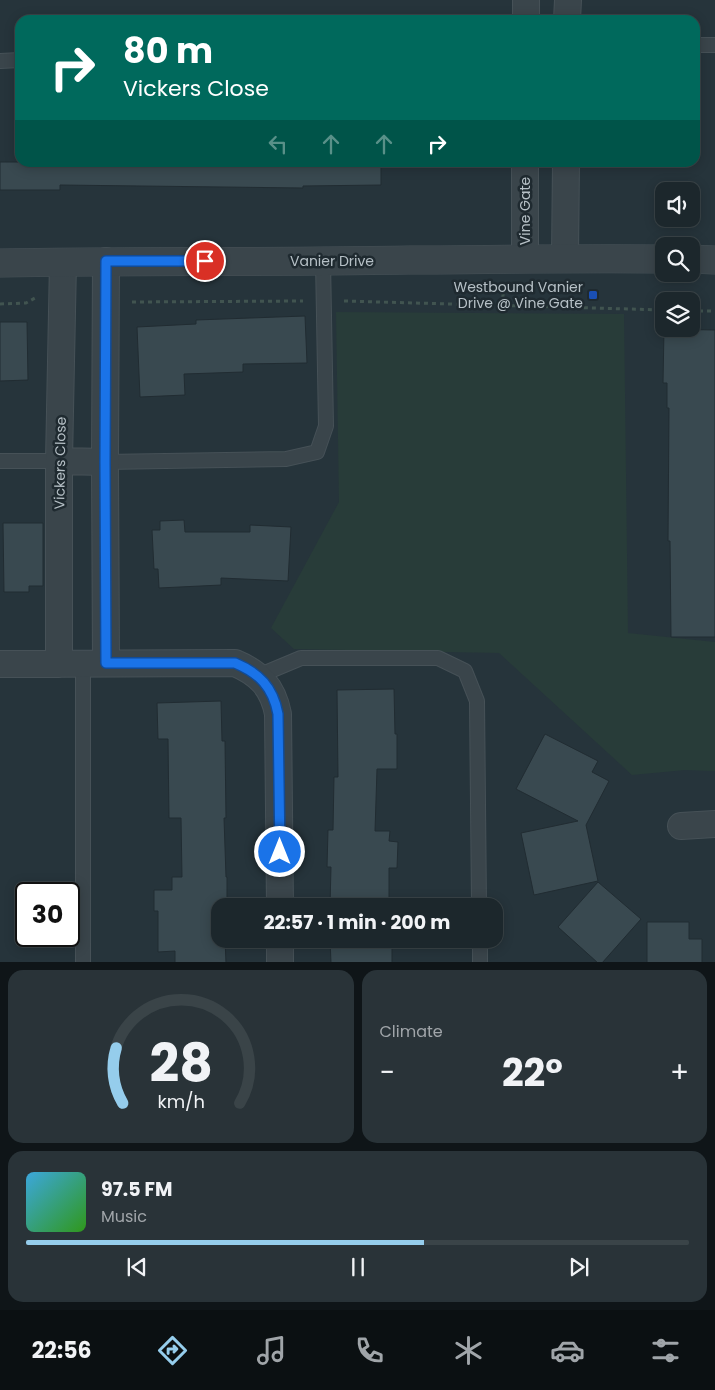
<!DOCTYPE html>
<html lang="en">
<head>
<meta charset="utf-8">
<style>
	:root { --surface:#1c272c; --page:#293338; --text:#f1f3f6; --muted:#a0a5a9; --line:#3a4448; --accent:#95cdec }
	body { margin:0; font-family:Poppins,sans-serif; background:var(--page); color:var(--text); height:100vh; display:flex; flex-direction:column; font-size:19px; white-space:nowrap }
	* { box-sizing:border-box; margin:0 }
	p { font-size:16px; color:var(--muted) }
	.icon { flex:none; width:28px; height:28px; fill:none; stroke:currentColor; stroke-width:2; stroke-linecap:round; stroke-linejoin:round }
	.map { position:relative; height:962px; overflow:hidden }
	.sheet { display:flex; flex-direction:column; gap:8px; padding:8px; background:#0f1518; flex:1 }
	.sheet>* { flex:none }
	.banner { position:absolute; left:15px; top:15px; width:685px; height:152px; border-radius:15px; box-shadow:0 2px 12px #0003,0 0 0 1px var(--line); background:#00695c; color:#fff; overflow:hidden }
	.buttons { position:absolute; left:655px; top:182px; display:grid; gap:10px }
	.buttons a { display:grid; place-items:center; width:45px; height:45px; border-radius:10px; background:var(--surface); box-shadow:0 2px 12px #0003,0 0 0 1px var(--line); font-size:25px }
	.speed { position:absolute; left:15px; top:882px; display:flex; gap:10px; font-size:25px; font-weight:700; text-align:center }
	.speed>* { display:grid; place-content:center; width:65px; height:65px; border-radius:50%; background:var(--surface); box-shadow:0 2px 12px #0003,0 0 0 1px var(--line); line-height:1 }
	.speed .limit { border:2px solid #111; border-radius:8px; background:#fff; color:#111 }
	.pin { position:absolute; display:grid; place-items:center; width:42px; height:42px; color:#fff; margin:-21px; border:2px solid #fff; border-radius:50%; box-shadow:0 1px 5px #0007 }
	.me { position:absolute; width:55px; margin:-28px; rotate:0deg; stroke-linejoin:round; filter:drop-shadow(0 0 4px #0008) }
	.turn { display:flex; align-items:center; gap:18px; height:105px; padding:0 25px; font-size:22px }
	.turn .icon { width:65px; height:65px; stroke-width:2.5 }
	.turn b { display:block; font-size:35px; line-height:42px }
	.lanes { display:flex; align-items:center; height:48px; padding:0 25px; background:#0003; justify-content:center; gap:25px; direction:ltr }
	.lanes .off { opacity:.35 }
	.big { font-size:38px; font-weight:700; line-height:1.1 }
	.sheet .widget { flex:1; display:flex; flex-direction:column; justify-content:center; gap:8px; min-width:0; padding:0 18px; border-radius:15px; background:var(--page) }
	.sheet .dial { align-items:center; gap:0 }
	.dial svg { height:130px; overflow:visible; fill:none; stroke:var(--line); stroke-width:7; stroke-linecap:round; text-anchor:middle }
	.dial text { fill:var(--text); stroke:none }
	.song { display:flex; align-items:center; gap:15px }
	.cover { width:60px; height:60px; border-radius:8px; background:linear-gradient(135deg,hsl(200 70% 55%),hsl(110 70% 35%)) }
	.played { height:5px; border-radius:2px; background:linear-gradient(90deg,var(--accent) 60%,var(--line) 60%) }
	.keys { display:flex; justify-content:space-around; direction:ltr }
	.heat { display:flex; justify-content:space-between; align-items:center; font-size:28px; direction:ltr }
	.sheet .tiles { flex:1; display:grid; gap:8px; grid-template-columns:1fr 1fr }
	.widget:last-child { grid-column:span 2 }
	.trip { position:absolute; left:211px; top:898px; width:292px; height:50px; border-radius:15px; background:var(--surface); box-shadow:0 2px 12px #0003,0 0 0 1px var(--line); font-weight:700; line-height:50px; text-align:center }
	.dock { display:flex; height:80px; justify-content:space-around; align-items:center; background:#0b1012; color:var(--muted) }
	.dock .icon { width:35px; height:35px }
	.dock .current { color:var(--accent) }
	.dock b { font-size:22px; color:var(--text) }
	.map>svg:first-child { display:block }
	.green { fill:#283c39 }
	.building { fill:#394950; stroke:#212c32 }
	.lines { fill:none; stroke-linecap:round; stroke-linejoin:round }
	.service-casing { stroke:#465157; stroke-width:16 }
	.minor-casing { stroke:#465157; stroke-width:28 }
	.tertiary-casing { stroke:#465157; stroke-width:29 }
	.path { stroke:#415450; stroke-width:3; stroke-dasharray:4 4; stroke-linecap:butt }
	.service { stroke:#3a454b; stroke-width:14 }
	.minor { stroke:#3a454b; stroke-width:26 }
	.tertiary { stroke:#3a454b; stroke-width:28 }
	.route-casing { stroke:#114b97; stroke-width:12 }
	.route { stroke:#1a73e8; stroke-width:9 }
	.transit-dot { fill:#1a4fb4; stroke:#1f2a30; stroke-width:2 }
	.labels { text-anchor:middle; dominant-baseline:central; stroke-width:5; stroke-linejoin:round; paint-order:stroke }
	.street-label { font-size:14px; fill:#b6c0c6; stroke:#1f2a30 }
	.poi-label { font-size:14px; fill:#b6c0c6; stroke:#1f2a30; text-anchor:end }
</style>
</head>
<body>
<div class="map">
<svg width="715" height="963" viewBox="0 0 715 963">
	<rect width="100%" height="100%" fill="#26343b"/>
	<path class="green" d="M336 312 624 314 628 633 715 642V771L685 770 632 775 499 653 294 649 271 628 339 502Z"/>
	<path class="building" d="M0 162H381V185L303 186V188L60 185V190H0Z
		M305 316 307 363 243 364V372L184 374 185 395 140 397 137 327 196 324V320Z
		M0 322H27L28 380 0 381Z
		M664 329 715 330V637H671L670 541H668L669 408H667V383H663Z
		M184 520 185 532H250V525L291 527 288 581 221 578V585L159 588 158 569H154L152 530H160V521Z
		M3 523H43V586H29V592H4Z
		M394 689 395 734H397V769H377L375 831H390L389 841 398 842 397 868H389V906H330L331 867H327L328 830H333L334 777H338L337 690Z
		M221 701 222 741H225L226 818H224L226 877H227V906H220V939H225L226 963H175V951L158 952V911H154V890H172V877H182L181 818H169L168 739H158L157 703Z
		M545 734 598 761 592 772 609 781 586 825 598 881 534 895 521 833 578 821 516 789Z
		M598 882 641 919 602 963H598L558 927Z
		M647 922H689V939H702V963H647Z
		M330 939H392V963H331Z"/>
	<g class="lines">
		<g class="service-casing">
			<path id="service" d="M695 45H715
				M0 61 20 60
				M0 461H59
				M105 462 286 459 317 452 326 426 323 261
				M258 676 301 658H438L465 671 477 701 479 906
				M480 939V963
				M83 963V664"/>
		</g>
		<g class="minor-casing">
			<path id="minor" d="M526 20V0
				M567 20 568 0
				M565 258 566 162
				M525 259V162
				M59 461 105 462
				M106 663 105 462 106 261
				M0 664 235 663C259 673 273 687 278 714L280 906
				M59 664V461L63 262
				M681 826 715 824
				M280 939V963"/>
		</g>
		<g class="tertiary-casing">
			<path id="tertiary" d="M691 259 715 260
				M0 263C108 261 216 262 324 261 438 260 551 258 664 259"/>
		</g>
		<path class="path" d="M344 301 664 310
			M132 302 303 301
			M0 304 26 303 35 298
			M503 305V285
			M691 311H715"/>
		<use href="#service" class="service"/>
		<use href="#minor" class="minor"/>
		<use href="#tertiary" class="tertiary"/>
	</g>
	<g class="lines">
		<g class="route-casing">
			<path id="route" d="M205 261H106L105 462 106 663H235C259 673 273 687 278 714L280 852"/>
		</g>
		<use href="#route" class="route"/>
	</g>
	<rect class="transit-dot" x="588" y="290" width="10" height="10" rx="2.5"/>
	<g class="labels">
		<g class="street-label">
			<text transform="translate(525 211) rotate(-90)">Vine Gate</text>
			<text x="332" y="261">Vanier Drive</text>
			<text transform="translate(60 463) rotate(-89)">Vickers Close</text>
		</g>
		<g class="poi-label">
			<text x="583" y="287">Westbound Vanier<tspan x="583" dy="16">Drive @ Vine Gate</tspan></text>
		</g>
	</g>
</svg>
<div class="buttons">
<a><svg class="icon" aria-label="sound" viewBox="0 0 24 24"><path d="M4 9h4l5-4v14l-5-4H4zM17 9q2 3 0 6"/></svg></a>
<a><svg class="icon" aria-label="search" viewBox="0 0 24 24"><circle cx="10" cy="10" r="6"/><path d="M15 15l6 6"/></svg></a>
<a><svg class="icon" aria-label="layers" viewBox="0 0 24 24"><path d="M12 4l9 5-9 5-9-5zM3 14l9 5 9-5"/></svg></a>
</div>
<div class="speed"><div class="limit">30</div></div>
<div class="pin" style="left:205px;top:261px;background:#d93025"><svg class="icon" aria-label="arrive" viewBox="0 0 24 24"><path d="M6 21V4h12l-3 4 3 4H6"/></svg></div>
<svg class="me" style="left:280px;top:852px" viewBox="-20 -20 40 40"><circle r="17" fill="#1a73e8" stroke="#fff" stroke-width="3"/><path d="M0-11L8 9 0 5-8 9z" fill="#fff"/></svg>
<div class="trip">22:57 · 1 min · 200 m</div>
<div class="banner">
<div class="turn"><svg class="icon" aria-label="right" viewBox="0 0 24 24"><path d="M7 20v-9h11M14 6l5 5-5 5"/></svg><div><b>80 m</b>Vickers Close</div></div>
<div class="lanes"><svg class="icon off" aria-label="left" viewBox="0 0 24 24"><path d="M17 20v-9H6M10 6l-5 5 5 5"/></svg><svg class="icon off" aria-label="ahead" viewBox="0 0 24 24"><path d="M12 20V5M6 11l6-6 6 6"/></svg><svg class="icon off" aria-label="ahead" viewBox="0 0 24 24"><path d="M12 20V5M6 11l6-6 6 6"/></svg><svg class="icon" aria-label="right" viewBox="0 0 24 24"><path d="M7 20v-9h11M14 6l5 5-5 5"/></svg></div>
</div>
</div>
<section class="sheet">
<div class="tiles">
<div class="widget dial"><svg viewBox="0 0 100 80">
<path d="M14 69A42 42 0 1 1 86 69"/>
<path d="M14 69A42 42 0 0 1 10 35" stroke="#95cdec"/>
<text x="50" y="56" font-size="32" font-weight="700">28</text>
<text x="50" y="72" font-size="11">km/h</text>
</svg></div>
<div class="widget"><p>Climate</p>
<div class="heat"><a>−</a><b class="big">22°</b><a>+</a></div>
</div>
<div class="widget">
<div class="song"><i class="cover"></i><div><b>97.5 FM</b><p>Music</p></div></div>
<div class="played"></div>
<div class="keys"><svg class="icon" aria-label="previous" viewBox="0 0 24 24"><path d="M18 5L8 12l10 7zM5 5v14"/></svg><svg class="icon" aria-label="pause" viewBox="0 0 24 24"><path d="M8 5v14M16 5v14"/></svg><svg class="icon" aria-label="next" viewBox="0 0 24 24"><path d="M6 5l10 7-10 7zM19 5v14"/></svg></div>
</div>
</div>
</section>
<nav class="dock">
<b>22:56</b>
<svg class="icon current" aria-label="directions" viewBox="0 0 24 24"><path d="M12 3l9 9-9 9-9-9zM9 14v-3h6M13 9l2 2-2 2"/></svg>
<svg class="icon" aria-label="music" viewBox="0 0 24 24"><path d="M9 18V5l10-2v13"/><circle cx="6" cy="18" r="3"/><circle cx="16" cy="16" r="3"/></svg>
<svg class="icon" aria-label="phone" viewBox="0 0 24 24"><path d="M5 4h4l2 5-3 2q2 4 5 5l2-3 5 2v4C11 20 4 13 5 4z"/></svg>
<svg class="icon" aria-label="climate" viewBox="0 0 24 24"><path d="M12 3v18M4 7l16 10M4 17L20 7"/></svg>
<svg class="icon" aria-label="car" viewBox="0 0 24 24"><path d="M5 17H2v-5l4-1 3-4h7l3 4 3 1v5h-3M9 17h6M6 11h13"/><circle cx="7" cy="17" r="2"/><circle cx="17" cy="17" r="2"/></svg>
<svg class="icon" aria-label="filters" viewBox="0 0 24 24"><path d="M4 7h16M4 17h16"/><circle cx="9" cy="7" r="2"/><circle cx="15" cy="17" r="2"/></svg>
</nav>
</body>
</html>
